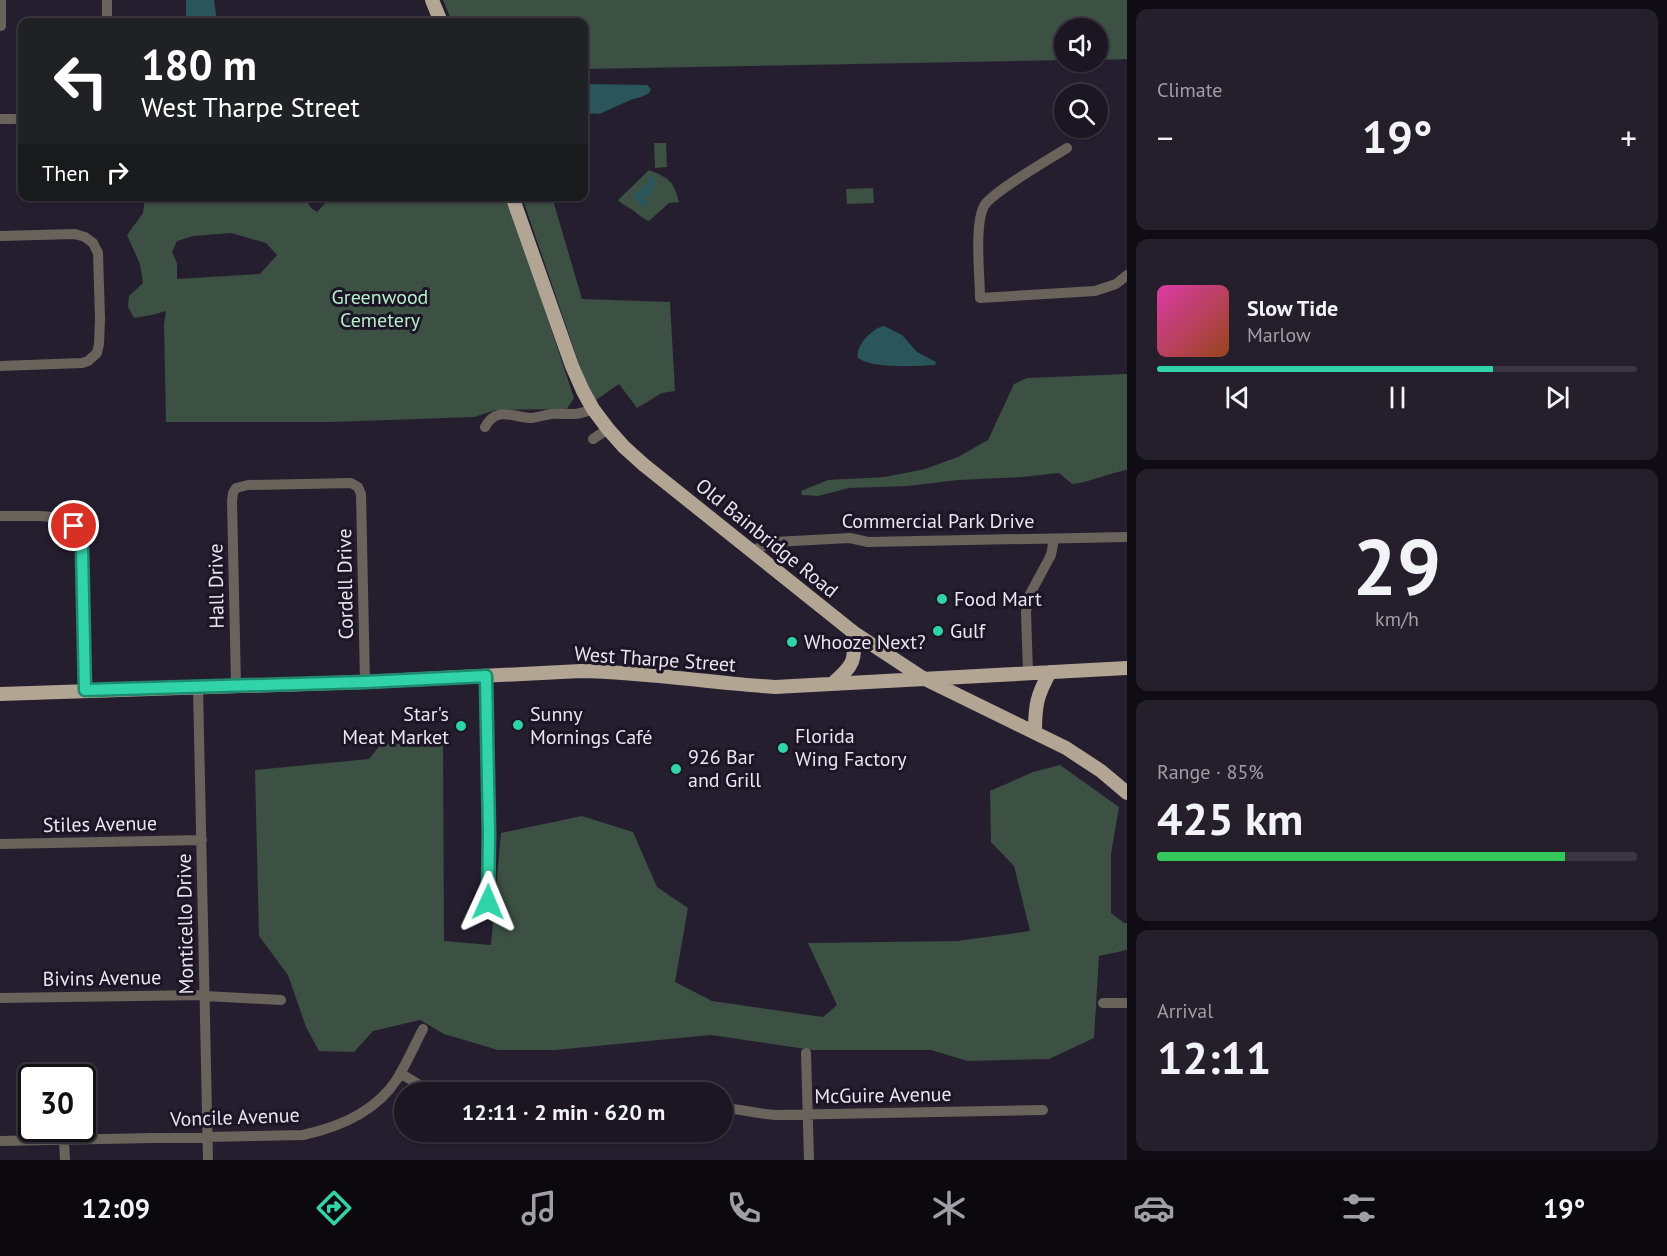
<!DOCTYPE html>
<html lang="en">
<head>
<meta charset="utf-8">
<style>
	:root { --surface:#1c1623; --page:#251f2b; --text:#f1f3f6; --muted:#a09fa6; --line:#3a3541; --accent:#31d4a9 }
	body { margin:0; font-family:"PT Sans",sans-serif; background:var(--page); color:var(--text); height:100vh; display:flex; flex-direction:column; font-size:22px; white-space:nowrap }
	* { box-sizing:border-box; margin:0 }
	p { font-size:20px; color:var(--muted) }
	.icon { flex:none; width:33px; height:33px; fill:none; stroke:currentColor; stroke-width:2; stroke-linecap:round; stroke-linejoin:round }
	.map { position:relative; flex:1; overflow:hidden }
	.drawer { display:flex; flex-direction:column; gap:9px; padding:9px; background:#0f0c13; width:540px }
	.drawer>* { flex:none }
	.banner { position:absolute; left:18px; top:18px; width:570px; height:183px; border-radius:12px; box-shadow:0 2px 4px #0004,0 0 0 2px var(--line); background:#202124; color:#fff; overflow:hidden }
	.fabs { position:absolute; left:1054px; top:18px; display:grid; gap:12px }
	.fabs a { display:grid; place-items:center; width:54px; height:54px; border-radius:50%; background:var(--surface); box-shadow:0 2px 4px #0004,0 0 0 2px var(--line); font-size:30px }
	.speed { position:absolute; left:18px; top:1064px; display:flex; gap:12px; font-size:30px; font-weight:700; text-align:center }
	.speed>* { display:grid; place-content:center; width:78px; height:78px; border-radius:50%; background:var(--surface); box-shadow:0 2px 4px #0004,0 0 0 2px var(--line); line-height:1 }
	.speed .limit { border:3px solid #111; border-radius:9px; background:#fff; color:#111 }
	.pin { position:absolute; display:grid; place-items:center; width:51px; height:51px; color:#fff; margin:-26px; border:3px solid #fff; border-radius:50%; box-shadow:0 2px 6px #0007 }
	.me { position:absolute; width:66px; margin:-33px; rotate:1deg; stroke-linejoin:round; filter:drop-shadow(0 0 4px #0008) }
	.turn { display:flex; align-items:center; gap:21px; height:126px; padding:0 24px; font-size:27px }
	.turn .icon { width:78px; height:78px; stroke-width:2.5 }
	.turn b { display:block; font-size:42px; line-height:51px }
	.then { display:flex; align-items:center; height:57px; padding:0 24px; background:#0003; gap:12px; font-size:22px }
	.big { font-size:45px; font-weight:700; line-height:1.1 }
	.drawer .tile { flex:1; display:flex; flex-direction:column; justify-content:center; gap:9px; min-width:0; padding:0 21px; border-radius:12px; background:var(--page) }
	.drawer .dial { align-items:center; gap:0 }
	.dial b { font-size:78px; line-height:1 }
	.song { display:flex; align-items:center; gap:18px }
	.cover { width:72px; height:72px; border-radius:9px; background:linear-gradient(135deg,hsl(320 70% 55%),hsl(20 70% 35%)) }
	.played { height:6px; border-radius:3px; background:linear-gradient(90deg,var(--accent) 70%,var(--line) 70%) }
	.keys { display:flex; justify-content:space-around; direction:ltr }
	.heat { display:flex; justify-content:space-between; align-items:center; font-size:33px; direction:ltr }
	.charge { height:9px; border-radius:4px; background:linear-gradient(90deg,#34c759 85%,var(--line) 0) }
	.trip { position:absolute; left:394px; top:1082px; width:339px; height:60px; border-radius:30px; background:var(--surface); box-shadow:0 2px 4px #0004,0 0 0 2px var(--line); font-weight:700; line-height:60px; text-align:center }
	.dock { display:flex; height:96px; justify-content:space-around; align-items:center; background:#0b090e; color:var(--muted) }
	.dock .icon { width:42px; height:42px }
	.dock .active { color:var(--accent) }
	.dock b { font-size:27px; color:var(--text) }
	main { display:flex; flex:1; min-height:0 }
	.map>svg:first-child { display:block }
	.green { fill:#3c5043; fill-rule:evenodd }
	.water { fill:#2a555a }
	.lines { fill:none; stroke-linecap:round; stroke-linejoin:round }
	.minor { stroke:#69635b; stroke-width:10 }
	.major { stroke:#b2a594; stroke-width:14 }
	.route-casing { stroke:#208a6e; stroke-width:15 }
	.route { stroke:#31d4a9; stroke-width:10 }
	.poi-dot { fill:#31d4a9; stroke:#1b1525; stroke-width:2 }
	.labels { text-anchor:middle; dominant-baseline:central; stroke-width:6; stroke-linejoin:round; paint-order:stroke }
	.park-label { font-size:20px; fill:#b5eec9; stroke:#1b1525 }
	.street-label { font-size:20px; fill:#e9e5f1; stroke:#1b1525 }
	.poi-label { font-size:20px; fill:#e9e5f1; stroke:#1b1525; text-anchor:start }
</style>
</head>
<body>
<main>
<div class="map">
<svg width="1127" height="1160" viewBox="0 0 1127 1160">
	<rect width="100%" height="100%" fill="#251e2f"/>
	<path class="green" d="M443 0H1127V59L1098 60V28H1065V60L584 69V22H452Z
		M654 143H666L667 167 655 168Z
		M649 170C669 178 674 181 679 202L669 203 649 221C639 217 638 213 631 209 625 205 623 205 618 200Z
		M873 188 874 203 847 204 846 189Z
		M145 197H304L311 208 317 212 328 200 329 197H505L516 222 574 398 567 409 496 410 474 417 332 422H166L164 324 166 311 152 315 134 318 128 307 129 296 143 283 140 264 127 235 143 213ZM231 233 266 243 277 255 260 274 177 279V263L172 252 177 241 193 236Z
		M522 197H552L582 299 670 302 675 391 662 393 637 408 619 384 596 400 592 396 579 364Z
		M1127 374V470C1108 473 1091 482 1072 484L1059 473 1022 477 958 480 908 486 849 488 818 496 802 495 801 491 828 480 885 477 925 469 958 457 988 440 1014 384 1027 378Z
		M443 742 444 941 491 945 501 833 582 816 633 832 657 887 688 908 675 982 712 1001 823 1017 837 1005 808 943 957 941 1030 931 1014 866 991 842 990 791 1033 772 1060 765 1119 807 1111 854V913L1124 923H1127V950L1099 956 1094 1038 1049 1059 968 1061 931 1050H813L711 1035 555 1050H498L444 1034 420 1020 373 1031 354 1052 319 1051 306 1027 288 975 259 936 255 770 369 759 381 744Z"/>
	<path class="water" d="M186 0H214L217 22H186Z
		M584 84 647 85 651 89 649 93 641 97 633 99 599 114 584 113Z
		M648 177H655V188L652 191 651 196 644 198 649 202 642 208 636 199 634 200 633 199 635 192 641 191 640 187 648 185Z
		M884 326 902 335 917 352 936 362 935 365C916 366 873 369 858 358 855 346 872 328 884 326Z"/>
	<g class="lines">
		<path class="minor" d="M1 0V26
			M107 0V22
			M0 119H22
			M1067 148C1050 159 992 192 984 206 974 225 980 276 980 298L1095 291 1116 284 1127 275
			M0 236 75 234 85 237 93 243 98 253 100 319 99 344 97 353 88 361 82 363 0 366
			M485 427C497 405 514 418 532 418 539 417 545 415 551 414 570 413 573 417 593 409
			M593 439 608 429
			M0 516C13 516 26 516 39 516 66 517 78 521 82 550L85 690
			M751 551 774 542 850 538 868 542 1127 537
			M1028 673 1026 612 1029 596 1051 555 1054 539
			M487 676 489 834 488 902
			M236 685 232 501 233 493 236 488 248 485 351 483 358 487 361 494 365 682
			M198 687 208 1160
			M0 844 202 840
			M205 996 281 1000
			M0 998 205 995
			M1103 1003H1127
			M806 1053 809 1160
			M400 1073 431 1092
			M723 1108C741 1109 758 1114 776 1115L1043 1110
			M64 1140 65 1160
			M0 1141 303 1135C340 1127 376 1112 397 1079 407 1063 414 1046 423 1029"/>
		<path class="major" d="M432 0 441 22
			M512 196 572 366 583 391 593 409 608 429 624 447 644 465 853 632 923 678 1066 748 1101 771 1127 793
			M832 684C854 665 856 661 853 632
			M0 694 365 682 581 671C646 672 710 683 775 687L1127 668
			M1035 732C1035 705 1037 695 1050 672"/>
	</g>
	<g class="lines">
		<g class="route-casing">
			<path id="route" d="M74 526 80 539 82 550 85 690 365 682 486 676 489 834 488 902"/>
		</g>
		<use href="#route" class="route"/>
	</g>
	<g class="poi-dot">
		<circle cx="942" cy="599" r="6"/>
		<circle cx="938" cy="631" r="6"/>
		<circle cx="792" cy="642" r="6"/>
		<circle cx="518" cy="725" r="6"/>
		<circle cx="461" cy="726" r="6"/>
		<circle cx="783" cy="748" r="6"/>
		<circle cx="676" cy="769" r="6"/>
	</g>
	<g class="labels">
		<g class="park-label">
			<text x="380" y="297">Greenwood<tspan x="380" dy="23">Cemetery</tspan></text>
		</g>
		<g class="street-label">
			<text x="938" y="521">Commercial Park Drive</text>
			<text transform="translate(767 538) rotate(39)">Old Bainbridge Road</text>
			<text transform="translate(345 584) rotate(-91)">Cordell Drive</text>
			<text transform="translate(216 586) rotate(-91)">Hall Drive</text>
			<text transform="translate(655 659) rotate(4)">West Tharpe Street</text>
			<text transform="translate(100 824) rotate(-1)">Stiles Avenue</text>
			<text transform="translate(185 924) rotate(-91)">Monticello Drive</text>
			<text transform="translate(102 978) rotate(-1)">Bivins Avenue</text>
			<text transform="translate(883 1095) rotate(-1)">McGuire Avenue</text>
			<text transform="translate(235 1117) rotate(-2)">Voncile Avenue</text>
		</g>
		<g class="poi-label">
			<text x="954" y="599">Food Mart</text>
			<text x="950" y="631">Gulf</text>
			<text x="804" y="642">Whooze Next?</text>
			<text x="449" y="714" text-anchor="end">Star's<tspan x="449" dy="23">Meat Market</tspan></text>
			<text x="530" y="714">Sunny<tspan x="530" dy="23">Mornings Café</tspan></text>
			<text x="795" y="736">Florida<tspan x="795" dy="23">Wing Factory</tspan></text>
			<text x="688" y="757">926 Bar<tspan x="688" dy="23">and Grill</tspan></text>
		</g>
	</g>
</svg>
<div class="fabs">
<a><svg class="icon" aria-label="sound" viewBox="0 0 24 24"><path d="M4 9h4l5-4v14l-5-4H4zM17 9q2 3 0 6"/></svg></a>
<a><svg class="icon" aria-label="search" viewBox="0 0 24 24"><circle cx="10" cy="10" r="6"/><path d="M15 15l6 6"/></svg></a>
</div>
<div class="speed"><div class="limit">30</div></div>
<div class="pin" style="left:74px;top:526px;background:#d93025"><svg class="icon" aria-label="arrive" viewBox="0 0 24 24"><path d="M6 21V4h12l-3 4 3 4H6"/></svg></div>
<svg class="me" style="left:488px;top:902px" viewBox="-20 -20 40 40"><path d="M0-17L14 15 0 8-14 15z" fill="#31d4a9" stroke="#fff" stroke-width="4"/></svg>
<div class="trip">12:11 · 2 min · 620 m</div>
<div class="banner">
<div class="turn"><svg class="icon" aria-label="left" viewBox="0 0 24 24"><path d="M17 20v-9H6M10 6l-5 5 5 5"/></svg><div><b>180 m</b>West Tharpe Street</div></div>
<div class="then">Then<svg class="icon" aria-label="right" viewBox="0 0 24 24"><path d="M7 20v-9h11M14 6l5 5-5 5"/></svg></div>
</div>
</div>
<section class="drawer">
<div class="tile"><p>Climate</p>
<div class="heat"><a>−</a><b class="big">19°</b><a>+</a></div>
</div>
<div class="tile">
<div class="song"><i class="cover"></i><div><b>Slow Tide</b><p>Marlow</p></div></div>
<div class="played"></div>
<div class="keys"><svg class="icon" aria-label="previous" viewBox="0 0 24 24"><path d="M18 5L8 12l10 7zM5 5v14"/></svg><svg class="icon" aria-label="pause" viewBox="0 0 24 24"><path d="M8 5v14M16 5v14"/></svg><svg class="icon" aria-label="next" viewBox="0 0 24 24"><path d="M6 5l10 7-10 7zM19 5v14"/></svg></div>
</div>
<div class="tile dial"><b>29</b><p>km/h</p></div>
<div class="tile"><p>Range · 85%</p><b class="big">425 km</b><div class="charge"></div></div>
<div class="tile"><p>Arrival</p><b class="big">12:11</b></div>
</section>
</main>
<nav class="dock">
<b>12:09</b>
<svg class="icon active" aria-label="directions" viewBox="0 0 24 24"><path d="M12 3l9 9-9 9-9-9zM9 14v-3h6M13 9l2 2-2 2"/></svg>
<svg class="icon" aria-label="music" viewBox="0 0 24 24"><path d="M9 18V5l10-2v13"/><circle cx="6" cy="18" r="3"/><circle cx="16" cy="16" r="3"/></svg>
<svg class="icon" aria-label="phone" viewBox="0 0 24 24"><path d="M5 4h4l2 5-3 2q2 4 5 5l2-3 5 2v4C11 20 4 13 5 4z"/></svg>
<svg class="icon" aria-label="climate" viewBox="0 0 24 24"><path d="M12 3v18M4 7l16 10M4 17L20 7"/></svg>
<svg class="icon" aria-label="car" viewBox="0 0 24 24"><path d="M5 17H2v-5l4-1 3-4h7l3 4 3 1v5h-3M9 17h6M6 11h13"/><circle cx="7" cy="17" r="2"/><circle cx="17" cy="17" r="2"/></svg>
<svg class="icon" aria-label="filters" viewBox="0 0 24 24"><path d="M4 7h16M4 17h16"/><circle cx="9" cy="7" r="2"/><circle cx="15" cy="17" r="2"/></svg>
<b>19°</b>
</nav>
</body>
</html>
